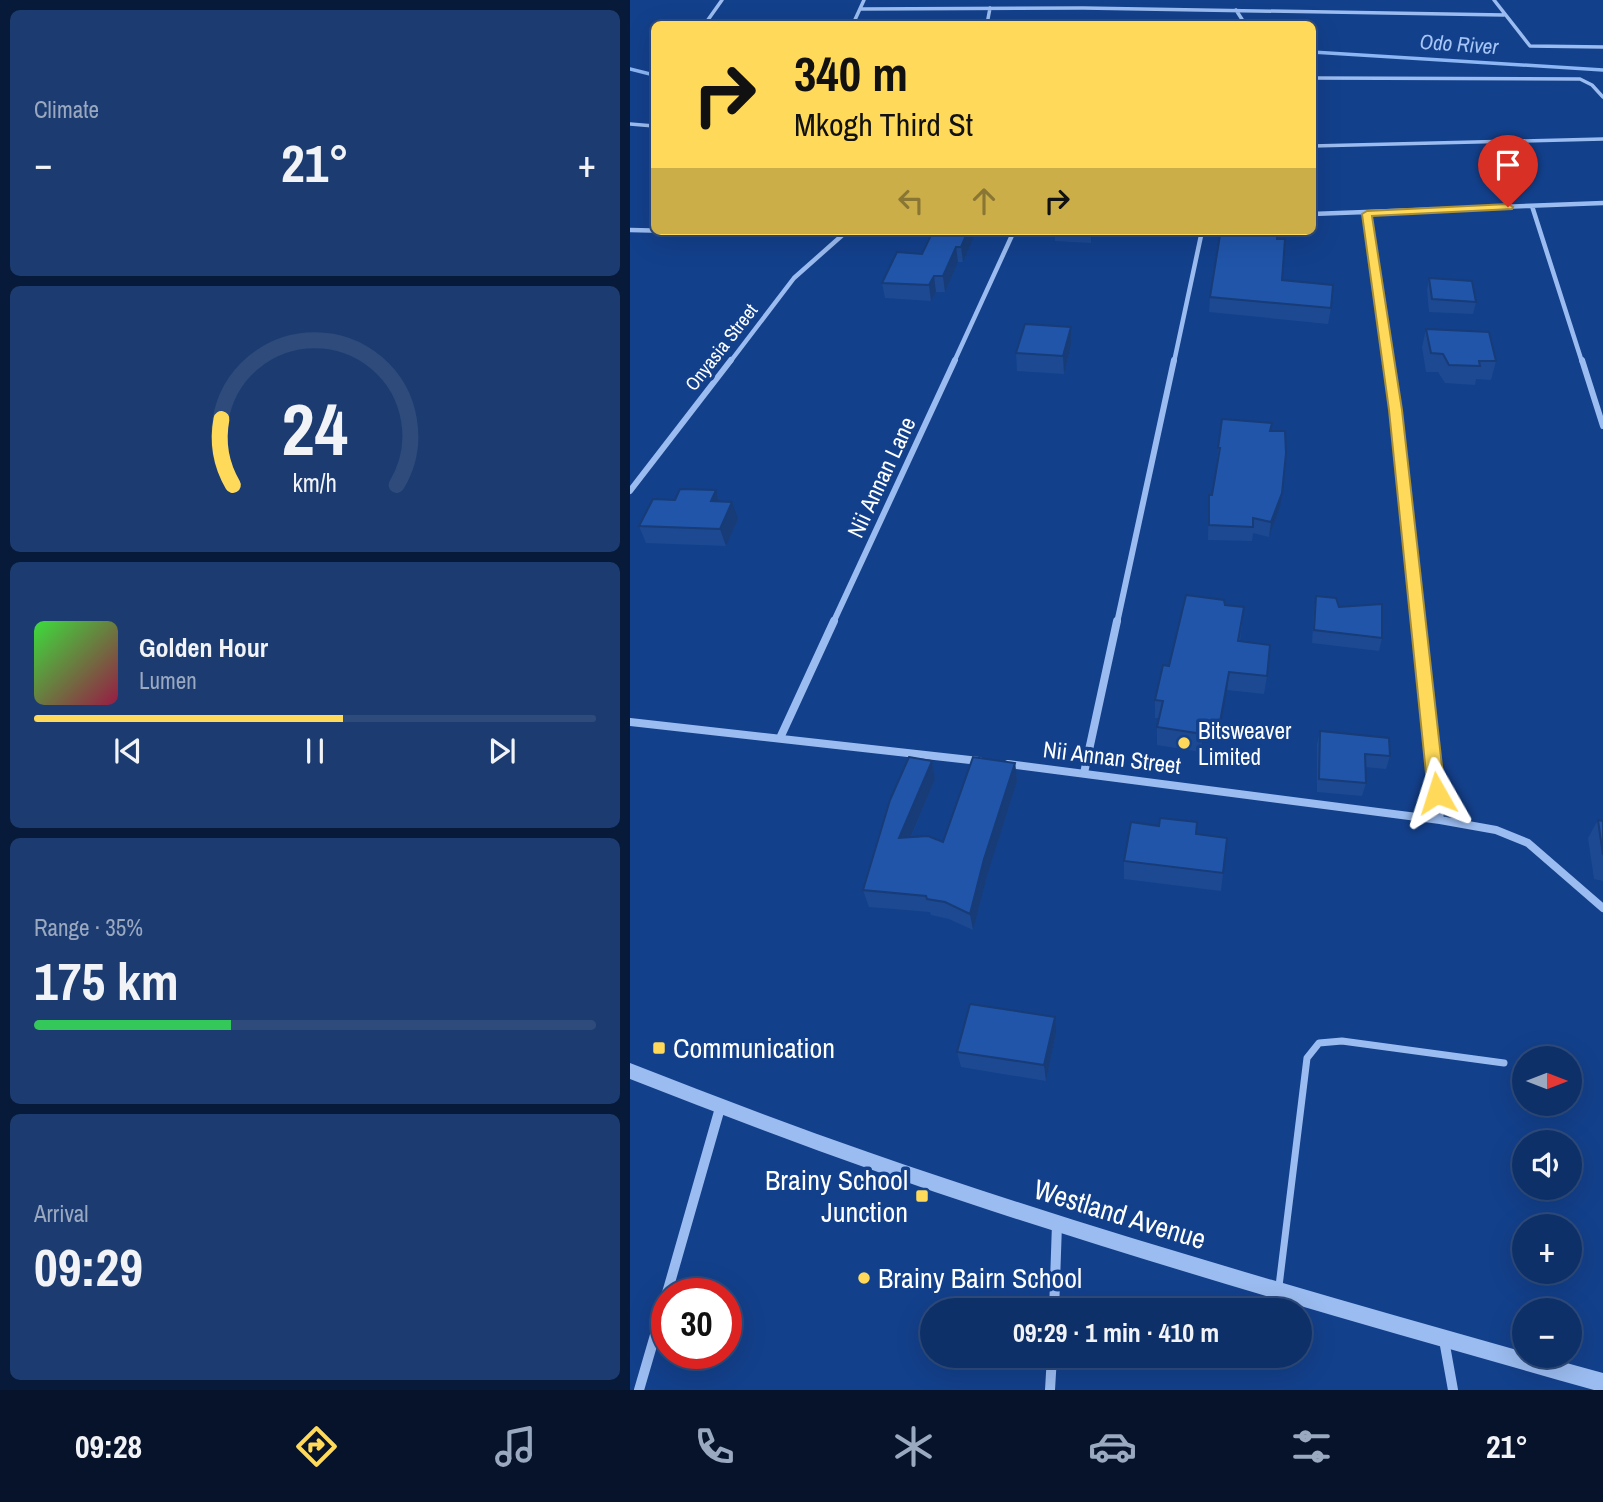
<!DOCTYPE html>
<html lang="en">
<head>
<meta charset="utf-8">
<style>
	:root { --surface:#0e3068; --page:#1c3c71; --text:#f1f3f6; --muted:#9ba9c0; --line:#2e4b7c; --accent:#ffda5a }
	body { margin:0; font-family:"Archivo Narrow",sans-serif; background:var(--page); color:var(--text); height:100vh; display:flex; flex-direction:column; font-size:26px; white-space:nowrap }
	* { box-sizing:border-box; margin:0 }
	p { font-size:23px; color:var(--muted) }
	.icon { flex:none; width:38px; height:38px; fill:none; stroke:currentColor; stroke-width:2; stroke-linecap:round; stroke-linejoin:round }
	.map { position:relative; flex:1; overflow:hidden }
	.sheet { display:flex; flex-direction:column; gap:10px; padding:10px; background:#081a39; width:630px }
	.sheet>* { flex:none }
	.banner { position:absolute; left:21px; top:21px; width:665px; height:214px; border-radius:10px; box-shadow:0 7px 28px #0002,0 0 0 2px var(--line); background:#ffda5a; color:#111; overflow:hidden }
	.needle { width:46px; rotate:90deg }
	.buttons { position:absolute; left:882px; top:1046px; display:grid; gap:14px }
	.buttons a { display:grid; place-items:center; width:70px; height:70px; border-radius:50%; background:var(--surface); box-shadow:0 7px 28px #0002,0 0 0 2px var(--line); font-size:35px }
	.speed { position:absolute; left:21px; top:1278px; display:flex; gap:14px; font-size:35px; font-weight:700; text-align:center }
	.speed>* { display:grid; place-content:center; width:91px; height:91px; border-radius:50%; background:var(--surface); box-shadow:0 7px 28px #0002,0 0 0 2px var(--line); line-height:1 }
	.speed .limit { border:10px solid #d22; background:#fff; color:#111 }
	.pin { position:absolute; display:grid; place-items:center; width:60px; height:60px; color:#fff; margin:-72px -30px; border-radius:50% 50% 50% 0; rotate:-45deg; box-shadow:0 0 7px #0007 }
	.pin .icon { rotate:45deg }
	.me { position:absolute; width:77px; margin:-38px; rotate:354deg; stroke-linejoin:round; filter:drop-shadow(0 0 5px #0008) }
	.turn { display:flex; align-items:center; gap:24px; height:147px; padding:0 28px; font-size:32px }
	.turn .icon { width:91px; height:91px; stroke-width:2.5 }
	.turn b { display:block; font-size:49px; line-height:60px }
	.lanes { display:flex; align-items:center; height:66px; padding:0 28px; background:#0003; justify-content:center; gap:35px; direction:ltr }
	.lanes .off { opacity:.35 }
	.big { font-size:52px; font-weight:800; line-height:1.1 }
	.sheet .card { flex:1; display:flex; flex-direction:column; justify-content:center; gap:10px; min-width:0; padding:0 24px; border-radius:10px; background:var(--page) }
	.sheet .dial { align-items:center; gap:0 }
	.dial svg { height:182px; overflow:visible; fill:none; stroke:var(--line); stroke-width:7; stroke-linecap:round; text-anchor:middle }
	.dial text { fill:var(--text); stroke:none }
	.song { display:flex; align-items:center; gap:21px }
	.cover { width:84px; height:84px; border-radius:10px; background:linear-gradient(135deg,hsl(120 70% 55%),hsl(340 70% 35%)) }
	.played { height:7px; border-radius:4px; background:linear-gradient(90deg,var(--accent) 55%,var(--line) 55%) }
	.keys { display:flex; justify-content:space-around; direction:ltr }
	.heat { display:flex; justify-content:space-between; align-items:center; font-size:38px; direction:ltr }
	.charge { height:10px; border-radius:5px; background:linear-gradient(90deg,#34c759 35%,var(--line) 0) }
	.trip { position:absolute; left:290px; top:1298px; width:392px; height:70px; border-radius:35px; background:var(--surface); box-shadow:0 7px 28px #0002,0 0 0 2px var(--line); font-weight:800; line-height:70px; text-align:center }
	.tab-bar { display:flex; height:112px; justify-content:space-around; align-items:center; background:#06132a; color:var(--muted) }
	.tab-bar .icon { width:49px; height:49px }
	.tab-bar .current { color:var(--accent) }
	.tab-bar b { font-size:32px; color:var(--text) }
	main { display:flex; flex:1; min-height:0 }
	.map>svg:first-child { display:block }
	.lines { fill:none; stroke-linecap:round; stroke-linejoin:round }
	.stream { stroke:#8cb6f4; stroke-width:3.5 }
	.service { stroke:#9bbcf0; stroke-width:7 }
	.minor-far4 { stroke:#9bbcf0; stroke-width:3.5 }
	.minor-far3 { stroke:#9bbcf0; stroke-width:4.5 }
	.minor-far2 { stroke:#9bbcf0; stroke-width:6 }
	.minor-far1 { stroke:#9bbcf0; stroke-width:8 }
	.minor { stroke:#9bbcf0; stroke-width:10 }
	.tertiary { fill:#9bbcf0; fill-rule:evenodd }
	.wall { fill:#1c4992 }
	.shaded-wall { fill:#173c77 }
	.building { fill:#2155aa; stroke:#173c77; stroke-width:2 }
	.route { fill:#ffda5a; stroke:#a68e3a; stroke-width:2 }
	.poi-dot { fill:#ffda5a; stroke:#13408b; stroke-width:2.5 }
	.labels { text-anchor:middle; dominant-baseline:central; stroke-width:7; stroke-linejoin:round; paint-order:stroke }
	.far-street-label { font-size:19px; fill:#fff; stroke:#13408b }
	.far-water-label { font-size:21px; font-style:italic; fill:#a6c6f8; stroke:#13408b }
	.street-label { font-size:23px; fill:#fff; stroke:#13408b }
	.poi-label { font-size:23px; fill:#fff; stroke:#13408b; text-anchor:start }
	.near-poi-label { font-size:28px; fill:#fff; stroke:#13408b; text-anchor:start }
	.near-street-label { font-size:28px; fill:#fff; stroke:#13408b }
</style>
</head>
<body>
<main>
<section class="sheet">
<div class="card"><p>Climate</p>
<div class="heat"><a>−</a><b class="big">21°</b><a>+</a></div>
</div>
<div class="card dial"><svg viewBox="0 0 100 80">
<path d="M14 69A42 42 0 1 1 86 69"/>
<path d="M14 69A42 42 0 0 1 9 40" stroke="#ffda5a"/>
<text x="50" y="56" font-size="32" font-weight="700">24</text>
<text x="50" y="72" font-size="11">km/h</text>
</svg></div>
<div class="card">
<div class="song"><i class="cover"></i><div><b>Golden Hour</b><p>Lumen</p></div></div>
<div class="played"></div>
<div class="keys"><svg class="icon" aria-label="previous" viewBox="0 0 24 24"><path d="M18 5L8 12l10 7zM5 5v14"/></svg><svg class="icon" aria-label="pause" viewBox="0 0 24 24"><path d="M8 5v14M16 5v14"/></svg><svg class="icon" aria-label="next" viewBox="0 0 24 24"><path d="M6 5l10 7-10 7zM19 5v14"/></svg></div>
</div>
<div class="card"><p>Range · 35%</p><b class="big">175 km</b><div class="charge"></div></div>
<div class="card"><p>Arrival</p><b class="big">09:29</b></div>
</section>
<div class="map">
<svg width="973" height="1390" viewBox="0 0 973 1390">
	<rect width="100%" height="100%" fill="#13408b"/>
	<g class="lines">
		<path class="stream" d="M682 52 973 70
			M0 69 24 75"/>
		<path class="service" d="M649 1286 677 1058 689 1043 712 1041 874 1063"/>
		<path class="minor-far4" d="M864 0 900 46 973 47
			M230 9 453 8 874 15
			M606 10 615 24
			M75 24 92 0
			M223 24 234 0
			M357 24 360 8
			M682 78 950 79 962 85 973 97
			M0 124 24 126
			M682 146 973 139"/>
		<path class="minor-far3" d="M902 206 952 362
			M737 213 758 362
			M682 214 973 203
			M0 230 43 231
			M100 362 164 278 217 231
			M324 362 384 231
			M544 362 572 231"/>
		<path class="minor-far2" d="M758 360 788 623
			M952 360 973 426
			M0 491 101 360
			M203 623 325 360
			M487 623 544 360"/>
		<path class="minor-far1" d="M788 621 810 820
			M0 722 349 761
			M150 738 204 621
			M378 764 810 820 866 830 898 843 973 908
			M454 773 487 621"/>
		<path class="minor" d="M37 1293 90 1108
			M424 1311 427 1224
			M814 1340 823 1390
			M9 1390 37 1294
			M420 1390 422 1356"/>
		<path class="tertiary" d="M0 1063C79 1094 158 1124 238 1152 453 1227 674 1290 894 1352V1356H911L973 1373V1390H964C762 1333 561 1276 362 1211 240 1171 120 1126 0 1079Z"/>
	</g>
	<path class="wall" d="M303 231H344V237L333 262H328L315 292H306L301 301 255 298 252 283 292 254Z
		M425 231H464L461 243 425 241Z
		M605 236 647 239 652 280 701 308 698 324 579 312 580 297Z
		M799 278 846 302 843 314 799 312 797 290Z
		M796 329 866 361 861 380 846 379 845 385 815 383 808 372H796L792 347Z
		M441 345 434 374 387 371 386 353Z
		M642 423 641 431 650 507 639 537 623 533 622 541 578 540 579 495H582L588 462H587L588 448Z
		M86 490 90 502 108 519 96 546 16 543 9 526 45 500Z
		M686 596 709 607 752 638 749 651 682 643 684 609Z
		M595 605 614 607 610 641 637 676 634 694 597 690 588 740 574 738 571 752 527 745V727L529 718H525V700L539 666Z
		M690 731 760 756 756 769 735 767 736 783 732 796 687 792V744Z
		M302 761 305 779 281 837 313 842 385 763 387 781 357 876 343 930 319 919 301 915 300 912 239 907 233 890Z
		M968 820 973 821V881L964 879 958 838Z
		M566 834 593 873 591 891 494 879V861Z
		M426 1033 416 1081 331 1067 327 1052Z"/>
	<path class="shaded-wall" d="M338 231H344V237L333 262 331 247Z
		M461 231H464L461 243Z
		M326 247 328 262 315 292 313 276Z
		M304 276 306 292 301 301 299 285Z
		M441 327V345L434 374 433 356Z
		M86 490 91 507 81 501Z
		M652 493 650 507 639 537 641 522Z
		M102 502 108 519 96 546 90 529Z
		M599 672 597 690 588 740 590 722Z
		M575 721 574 738 571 752 573 734Z
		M302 761 305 779 273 855 269 838Z
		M385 763 387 781 357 876 343 930 340 914 354 859Z
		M425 1017 426 1033 416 1081 414 1065Z"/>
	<path class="building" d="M303 231H338L331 247H326L313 276H304L299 285 252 283 267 252 292 254Z
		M605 231H647V239H655L652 280 703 285 701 308 580 297 590 235 605 236Z
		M799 278 842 281 846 302 802 299Z
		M395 324 441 327 433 356 386 353Z
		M796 329 859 332 866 361H849L850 366 819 365 813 354 801 353Z
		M592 419 642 423 640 431H655L656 453 652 493 641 522 623 518V527L579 525V495H582L590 448H588Z
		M50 489 86 490 81 501 102 502 90 529 9 526 23 499 45 500Z
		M556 595 594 600 595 605 614 607 608 641 640 645 637 676 599 672 590 722 575 721 573 734 527 727 533 701 525 700 533 665 539 666Z
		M686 596 706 598 709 607 752 604V638L684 630Z
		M690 731 759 738 760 756 735 754 736 783 689 779Z
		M279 757 302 761 269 838 298 836 313 842 343 757 385 763 354 859 340 914 315 902 297 899 296 896 233 890 260 800Z
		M530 818 567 822 566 834 597 838 593 873 494 861 501 822 529 826Z
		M968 820 973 821V855Z
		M340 1004 425 1017 414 1065 327 1052Z"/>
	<path class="route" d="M878 204 883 207 882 209 742 216 772 410 815 793 813 798H801L798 793 759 410 732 214 737 211Z"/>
	<g class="poi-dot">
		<circle cx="554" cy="743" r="7"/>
		<rect x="22" y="1041" width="14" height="14" rx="3.5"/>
		<rect x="285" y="1189" width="14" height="14" rx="3.5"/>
		<circle cx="234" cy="1278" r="7"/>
	</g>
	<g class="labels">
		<g class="far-street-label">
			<text transform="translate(91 347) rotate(-52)">Onyasia Street</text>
		</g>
		<g class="far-water-label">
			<text transform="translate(829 44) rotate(4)">Odo River</text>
		</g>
		<g class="street-label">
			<text transform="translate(251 477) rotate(-65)">Nii Annan Lane</text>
			<text transform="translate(482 757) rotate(7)">Nii Annan Street</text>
		</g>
		<g class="poi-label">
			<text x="568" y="730">Bitsweaver<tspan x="568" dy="26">Limited</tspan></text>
		</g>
		<g class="near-poi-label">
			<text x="43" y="1048">Communication</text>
			<text x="278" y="1180" text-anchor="end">Brainy School<tspan x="278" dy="32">Junction</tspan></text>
			<text x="248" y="1278">Brainy Bairn School</text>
		</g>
		<g class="near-street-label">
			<text transform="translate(490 1214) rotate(17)">Westland Avenue</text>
		</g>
	</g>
</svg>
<div class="buttons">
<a><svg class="needle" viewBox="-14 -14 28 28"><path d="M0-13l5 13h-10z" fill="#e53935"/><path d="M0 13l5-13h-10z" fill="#9ba9c0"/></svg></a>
<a><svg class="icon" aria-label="sound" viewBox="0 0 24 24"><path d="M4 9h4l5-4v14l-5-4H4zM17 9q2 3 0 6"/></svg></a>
<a>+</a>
<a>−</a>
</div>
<div class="speed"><div class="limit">30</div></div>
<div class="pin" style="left:878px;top:207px;background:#d93025"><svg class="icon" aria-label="arrive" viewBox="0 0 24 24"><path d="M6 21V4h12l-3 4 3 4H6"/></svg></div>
<svg class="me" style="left:807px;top:793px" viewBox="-20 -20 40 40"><path d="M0-17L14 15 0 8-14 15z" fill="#ffda5a" stroke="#fff" stroke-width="4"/></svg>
<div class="trip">09:29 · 1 min · 410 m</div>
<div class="banner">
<div class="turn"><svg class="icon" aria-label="right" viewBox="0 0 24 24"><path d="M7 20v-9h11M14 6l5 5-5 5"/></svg><div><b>340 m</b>Mkogh Third St</div></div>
<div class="lanes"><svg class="icon off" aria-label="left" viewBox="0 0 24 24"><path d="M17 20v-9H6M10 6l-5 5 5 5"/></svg><svg class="icon off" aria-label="ahead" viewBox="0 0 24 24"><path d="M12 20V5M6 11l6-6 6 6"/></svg><svg class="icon" aria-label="right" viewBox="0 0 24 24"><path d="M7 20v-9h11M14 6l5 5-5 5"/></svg></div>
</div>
</div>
</main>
<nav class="tab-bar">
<b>09:28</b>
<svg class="icon current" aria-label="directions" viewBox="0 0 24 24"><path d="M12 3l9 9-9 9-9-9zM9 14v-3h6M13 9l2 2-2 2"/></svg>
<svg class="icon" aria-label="music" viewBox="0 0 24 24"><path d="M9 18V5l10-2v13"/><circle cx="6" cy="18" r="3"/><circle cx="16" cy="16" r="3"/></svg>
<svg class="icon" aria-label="phone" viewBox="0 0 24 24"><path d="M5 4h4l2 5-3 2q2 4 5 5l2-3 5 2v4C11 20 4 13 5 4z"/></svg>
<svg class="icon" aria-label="climate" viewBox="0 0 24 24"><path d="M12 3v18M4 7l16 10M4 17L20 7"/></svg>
<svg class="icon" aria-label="car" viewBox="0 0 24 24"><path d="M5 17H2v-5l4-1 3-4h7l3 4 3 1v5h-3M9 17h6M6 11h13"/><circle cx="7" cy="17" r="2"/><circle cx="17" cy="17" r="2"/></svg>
<svg class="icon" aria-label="filters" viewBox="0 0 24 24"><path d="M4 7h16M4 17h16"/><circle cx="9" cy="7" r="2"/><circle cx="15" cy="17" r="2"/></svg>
<b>21°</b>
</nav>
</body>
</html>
